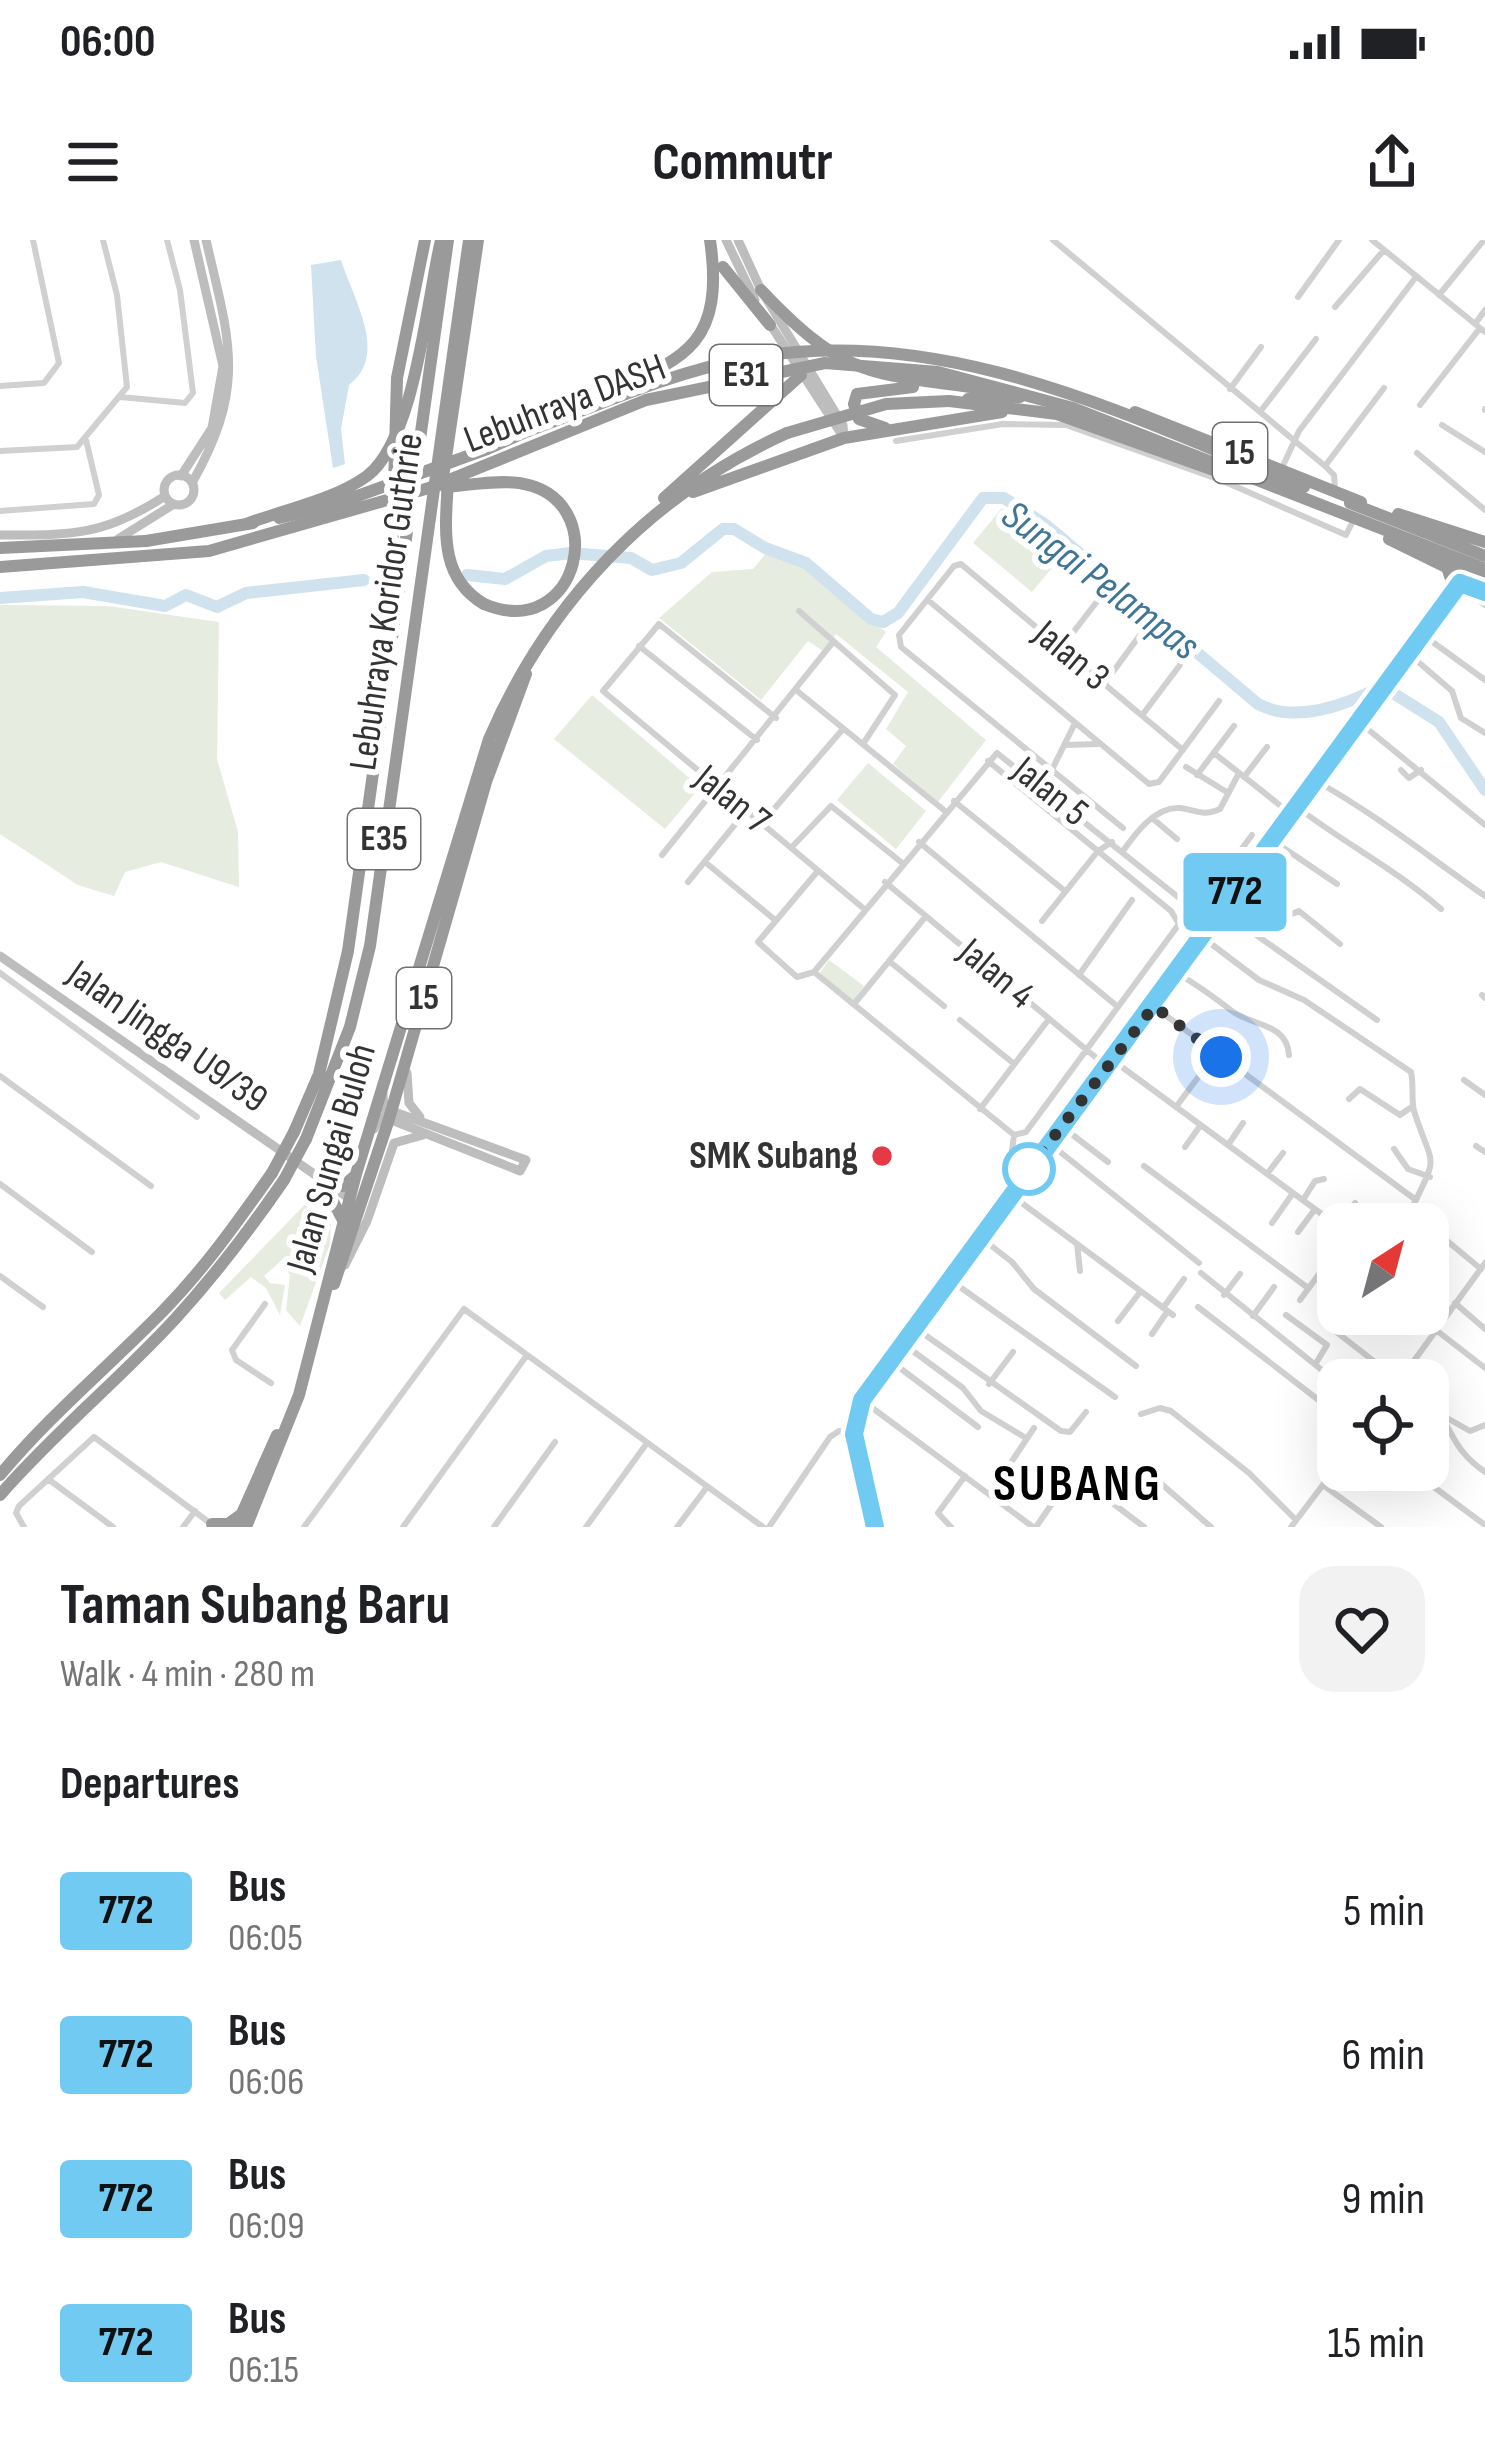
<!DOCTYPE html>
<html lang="en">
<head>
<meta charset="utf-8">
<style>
	body { margin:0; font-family:"Sofia Sans Condensed",sans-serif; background:#f2f2f2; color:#202124; height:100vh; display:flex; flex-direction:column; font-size:45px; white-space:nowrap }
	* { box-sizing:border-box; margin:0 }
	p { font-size:39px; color:#757577 }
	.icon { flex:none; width:66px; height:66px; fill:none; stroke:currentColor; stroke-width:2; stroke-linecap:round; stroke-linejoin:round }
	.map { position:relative; height:1287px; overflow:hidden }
	.panel { display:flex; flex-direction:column; background:#fff; flex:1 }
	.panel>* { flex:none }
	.badge { padding:0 24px; border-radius:9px; font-size:42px; line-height:78px }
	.needle { width:78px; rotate:36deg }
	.buttons { position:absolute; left:1317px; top:963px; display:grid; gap:24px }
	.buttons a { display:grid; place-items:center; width:132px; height:132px; border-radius:24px; background:#fff; box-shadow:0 12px 48px #0002; font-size:60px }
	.you { position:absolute; width:60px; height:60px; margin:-30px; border:9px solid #fff; border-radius:50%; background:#1a73e8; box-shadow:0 0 0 18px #1a73e833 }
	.map>.badge { position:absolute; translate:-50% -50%; box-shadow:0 0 0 6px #fff }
	h2 { padding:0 60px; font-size:45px; line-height:108px }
	.round { display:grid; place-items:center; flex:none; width:126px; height:126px; border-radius:36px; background:#f2f2f2 }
	.headline { display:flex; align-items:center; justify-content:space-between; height:204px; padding:0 60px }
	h1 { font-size:57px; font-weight:700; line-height:90px }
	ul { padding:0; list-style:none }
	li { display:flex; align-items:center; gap:36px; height:144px; padding:0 60px }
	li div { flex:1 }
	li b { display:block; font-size:45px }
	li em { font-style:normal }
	li .badge { min-width:132px; font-weight:700; text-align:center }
	.status { display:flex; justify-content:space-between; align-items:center; height:84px; padding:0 60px; background:#fff; direction:ltr }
	.status svg { height:33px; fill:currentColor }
	header { display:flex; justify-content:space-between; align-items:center; height:156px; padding:0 60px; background:#fff; font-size:54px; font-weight:700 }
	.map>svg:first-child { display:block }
</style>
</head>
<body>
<div class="status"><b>06:00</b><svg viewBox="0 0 49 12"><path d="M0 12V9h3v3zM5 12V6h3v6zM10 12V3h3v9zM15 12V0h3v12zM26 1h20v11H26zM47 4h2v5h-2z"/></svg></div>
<header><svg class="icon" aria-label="menu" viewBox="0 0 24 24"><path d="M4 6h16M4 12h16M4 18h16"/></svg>Commutr<svg class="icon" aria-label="share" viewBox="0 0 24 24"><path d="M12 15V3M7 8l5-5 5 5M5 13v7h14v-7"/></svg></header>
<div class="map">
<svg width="1485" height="1287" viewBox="0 0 1485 1287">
	<rect width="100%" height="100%" fill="#fff"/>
	<path fill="#e6ecdf" d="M1002,268l59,49 -29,35 -59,-49z
		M767,312l39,16 80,64 -10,15 110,93 -48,62 -45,-38 13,-18 -20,-17 22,-37 -72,-58 -13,17 -15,-10 -47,59 -102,-82 53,-46 41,-3z
		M0,365l108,1 111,16 -2,137 21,73 1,55 -78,-25 -36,10 -11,24 -36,-11 -78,-51z
		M592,455l108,92 -35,42 -111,-90z
		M868,523l58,48 -30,38 -59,-49z
		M829,720l35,26 -11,15 -34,-27z
		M319,950l13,11 -2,43 -30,82 -14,-16 4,-35 -8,-15 -18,16 6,7 15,2 -5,30 -14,-27 -15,-11 -26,23 -6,-7z"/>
	<path fill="#cfe2ee" d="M341,20c13,41 48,95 8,125l-8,44 4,35 -12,4 -17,-112 -5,-91z"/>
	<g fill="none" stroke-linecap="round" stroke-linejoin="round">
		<path stroke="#cfe2ee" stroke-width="12" d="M467,335l38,4 41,-23 25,-3 60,5 21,12 29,-7 42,-34h11l31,19 41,15 65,56 12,3 15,-9 85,-115h21l42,27 212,179c38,20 89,1 124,-18l57,36 46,68
			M0,358l83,-6 82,14 21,-11 31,12 29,-14 118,-13"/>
		<path stroke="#d0d0d0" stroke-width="6" d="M1053,0l272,226 9,9 1,13
			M1372,0l113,92
			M1439,55l45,-55
			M1298,57l41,-57
			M1335,67l49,-57
			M1475,84l10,-14
			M0,146l44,-3 15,-20 -26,-123
			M1230,149l31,-42
			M120,157l65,6 8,-10 -13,-103 -13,-50
			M1420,165l60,-77
			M1485,169v1
			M1260,172l56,-73
			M1442,185l43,27
			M896,201l107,-17 63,1 157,56 123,54 6,-12
			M0,211l77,-4 50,-60 -10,-92 -14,-55
			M1417,213l68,57
			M1325,226l59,-78
			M1281,230l18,-39 117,-154
			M0,271l94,-7 5,-9 -13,-55
			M1460,343l25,9
			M1458,346l27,19
			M929,361l220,183 10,-2 60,-81
			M799,371l96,84 -32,49
			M1423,395l62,45
			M639,406l118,94
			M1061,408l38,-49
			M1409,414l43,37 9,27 24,15
			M1104,444l36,-49
			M796,450l149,121
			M1143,474l37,-49
			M776,478l-117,-94 -56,67 260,217
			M1359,482l126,103
			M1065,505l33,-1
			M1214,513l77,61
			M988,521l183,150 8,13 -153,208 -12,3
			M1186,527l39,24
			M1401,530l8,8 12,-8
			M1197,535l37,-49
			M1244,537l23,-30
			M1316,541c61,34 113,76 169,115
			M1045,544l30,-61
			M954,561l111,90
			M1297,567c44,34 101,64 144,102
			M774,569l69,-80
			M1152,578l25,21
			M1123,588l-222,-181 -2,-12 55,-69 7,-2 222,186
			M1272,600l65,44
			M919,602l199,165
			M791,608l40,-42 70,56
			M1123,611c12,-17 32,-45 57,-43 17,2 22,9 40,1l19,-36
			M662,615l171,-213
			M705,622l70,58
			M1245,639l37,39 17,-7 41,33
			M688,642l58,-71
			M885,642l221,184
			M1224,666l-14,-15 42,-56
			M1222,671l155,109
			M1042,681l56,-70 14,-9
			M1202,697l57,43 45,20 107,72c3,13 0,27 3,39 19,59 26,40 -3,99l16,14
			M889,721l55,45
			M814,732l183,-219 215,171
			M814,732l200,163
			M814,732l-17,5 -39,-35 59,-70
			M0,733l197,144
			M1177,733c20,12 37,24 55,38 20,15 55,12 57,44
			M1079,735l53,-75
			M1482,755l3,3
			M854,764l72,-88
			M1153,766l263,194
			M960,780l53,43
			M1111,819l227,167
			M0,836l151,110
			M1464,840l21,15
			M1349,859l11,-10 40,26 13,-9
			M1176,867l23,-31
			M980,869l69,-90
			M1061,886l47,36
			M1014,895l-4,32 7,19
			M1049,903l150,120
			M1228,905l15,-22
			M1476,906l9,6
			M1185,907l15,-21
			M1394,909l14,20 22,8
			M1144,926l164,122
			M1267,934l16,-21
			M0,944l92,68
			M1011,955l162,120
			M1303,960l12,-19 9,-2
			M1272,983l21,-30
			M1339,984l16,-21
			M1382,984l10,-13
			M1428,985l53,44
			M1298,992l17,-23
			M980,997l32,25 22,27 102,77
			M1077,1004l3,27
			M1428,1007l11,-13
			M1201,1033l137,110
			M0,1036l43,31
			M950,1040l165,117
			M1428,1054l22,17
			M1224,1055l16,-21
			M1300,1060l38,-52
			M1455,1063l30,26
			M265,1064l-33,46 4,10 35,23
			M1198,1067l140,108
			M1163,1068l21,-29
			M1286,1075l41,30 -11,18
			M1253,1076l21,-29
			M1118,1081l22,-29
			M914,1087l147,104 9,1 16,-20
			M1330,1087l68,53
			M1436,1090l49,38
			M1152,1094l15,-22
			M902,1103l61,45 18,23 45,27
			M892,1122l86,65
			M1400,1140l85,-117
			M989,1144l24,-32
			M863,1161l170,126
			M1428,1164c27,21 20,43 57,68
			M1141,1174l19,-6 11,3 78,62 47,47
			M1447,1178l23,13 15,-6
			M1411,1230l74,55
			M1150,1234l61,53
			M48,1239l65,48
			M1323,1245l58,42
			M1090,1246l54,41
			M990,1254l44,-66
			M24,1287l-8,-14 3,-7 75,-69 116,86
			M183,1287l12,-16
			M304,1287l160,-218 299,218
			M403,1287l124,-172
			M494,1287l61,-85
			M586,1287l61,-84
			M677,1287l30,-40
			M769,1287l61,-90 9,-6 15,3
			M951,1287l-13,-14 27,-37
			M1036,1287l26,-38 6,-21
			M1291,1287l47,-62"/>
		<path stroke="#bdbdbd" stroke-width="9" d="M726,0l29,60
			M738,0l23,50 82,135 1,13
			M770,84l74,114
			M164 250a15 15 0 1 1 30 0a15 15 0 1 1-30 0Z
			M181,236l31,-48 11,-62 -29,-126
			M192,243c55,-97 38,-140 14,-243
			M0,295c72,0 104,1 165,-39
			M118,299l56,-35
			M0,716l350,243
			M407,833l2,30 11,14
			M374,889c3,-9 10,-14 18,-18l134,49 -6,11 -131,-52c-4,-8 -6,-16 -6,-26
			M345,1025l22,-44 27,-78 29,-8
			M875,1287l-21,-93 8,-34 593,-810"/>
		<path stroke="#9a9a9a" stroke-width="12" d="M723,27l47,58
			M761,50c88,93 112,82 230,100
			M968,159l52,-2
			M949,161l108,13 168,60
			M1135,172l226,90
			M885,188l-26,-9 -5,-15 3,-10 56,-7
			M487,209l41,-18
			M444,231l34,-231
			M448,239c-2,47 -11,97 36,125
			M693,252l151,-54 158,-26
			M664,258l137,-123
			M279,278l51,-12
			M146,301l107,-18
			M1434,316l51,19
			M1446,324l9,27
			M390,391l7,-253 28,-138
			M294,892l25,-58 29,-123 100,-711
			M306,899l44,-112 20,-81 99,-706
			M329,942l14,4 13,-11
			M327,950l18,34
			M334,1044l55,-165 97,-337 40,-108
			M0,1235c50,-60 109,-109 163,-164 42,-43 75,-90 109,-138
			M0,1255c55,-63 120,-116 176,-177 40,-44 75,-90 108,-138
			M212,1284h16l11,-8
			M236,1287l41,-92
			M246,1287l53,-132 57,-221 133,-435c59,-137 162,-245 298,-306"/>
		<path stroke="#9a9a9a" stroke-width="12" d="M566,170c93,-48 163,-41 144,-170
			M528,191c71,-26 142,-58 216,-72 198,-38 382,56 560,128
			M787,193l99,-29 63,-3
			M445,247c24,-2 51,-7 74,-4 95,14 60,161 -35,121
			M1350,263l135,53
			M330,266l157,-57
			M1398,274l87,28
			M246,284c37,-14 88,-24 121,-48 48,-36 60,-177 74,-236
			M1389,299l96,47
			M0,308l146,-7
			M0,327l209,-16 220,-63 217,-88 179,-37 113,9 135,36 412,161
			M272,933l22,-41
			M284,940l22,-41"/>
	</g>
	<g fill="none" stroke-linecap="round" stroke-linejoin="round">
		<defs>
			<path id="line" d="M875,1287l-21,-93 8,-34 598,-817 25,9"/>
		</defs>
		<use href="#line" stroke="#fff" stroke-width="27"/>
		<use href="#line" stroke="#71caf2" stroke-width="18"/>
		<path stroke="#333" stroke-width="12" stroke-dasharray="0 21.6" d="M1029,929l125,-163 67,51"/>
	</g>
	<circle fill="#e63946" stroke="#fff" stroke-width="4.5" cx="882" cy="916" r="12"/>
	<circle fill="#fff" stroke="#71caf2" stroke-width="6" cx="1029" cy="929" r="24"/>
	<g text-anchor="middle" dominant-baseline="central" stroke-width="12" stroke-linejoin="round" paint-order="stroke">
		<g fill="#fff" stroke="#707070" stroke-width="3">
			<rect x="710" y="105" width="72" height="60" rx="9"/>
			<rect x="1213" y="183" width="54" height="60" rx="9"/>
			<rect x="348" y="569" width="72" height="60" rx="9"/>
			<rect x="397" y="728" width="54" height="60" rx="9"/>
		</g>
		<g font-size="36" font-weight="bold" fill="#333">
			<text x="746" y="135">E31</text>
			<text x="1240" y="213">15</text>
			<text x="384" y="599">E35</text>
			<text x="424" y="758">15</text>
		</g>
		<g font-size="39" fill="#333" stroke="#fff">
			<text transform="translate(565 164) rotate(-21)">Lebuhraya DASH</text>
			<text transform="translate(387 362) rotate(-82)">Lebuhraya Koridor Guthrie</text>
			<text transform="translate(1071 416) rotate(40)">Jalan 3</text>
			<text transform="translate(1050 552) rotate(39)">Jalan 5</text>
			<text transform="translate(732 560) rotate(39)">Jalan 7</text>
			<text transform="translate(996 734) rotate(40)">Jalan 4</text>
			<text transform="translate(167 797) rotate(35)">Jalan Jingga U9/39</text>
			<text transform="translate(332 918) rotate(-74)">Jalan Sungai Buloh</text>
		</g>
		<g font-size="39" font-weight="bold" fill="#333" stroke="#fff" text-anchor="end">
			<text x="858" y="916">SMK Subang</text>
		</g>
		<g font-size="42" font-style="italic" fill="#3f7597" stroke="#fff">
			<text transform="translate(1100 341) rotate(37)">Sungai Pelampas</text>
		</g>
		<g font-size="51" font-weight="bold" letter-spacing="3" fill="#000" stroke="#fff">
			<text x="1078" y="1244">SUBANG</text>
		</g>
	</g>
</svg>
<div class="buttons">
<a><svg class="needle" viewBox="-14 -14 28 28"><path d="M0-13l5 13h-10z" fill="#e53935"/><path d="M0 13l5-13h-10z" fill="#757577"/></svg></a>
<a><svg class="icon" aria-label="locate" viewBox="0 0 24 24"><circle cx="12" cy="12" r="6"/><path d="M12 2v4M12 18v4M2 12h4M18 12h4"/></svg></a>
</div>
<div class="you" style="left:1221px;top:817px"></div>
<b class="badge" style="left:1235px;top:652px;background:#71caf2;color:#111">772</b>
</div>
<section class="panel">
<div class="headline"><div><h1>Taman Subang Baru</h1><p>Walk · 4 min · 280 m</p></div><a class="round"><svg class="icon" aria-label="heart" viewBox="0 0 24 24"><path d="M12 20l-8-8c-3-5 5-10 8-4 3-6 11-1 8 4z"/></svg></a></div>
<h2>Departures</h2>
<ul>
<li><span class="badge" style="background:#71caf2;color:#111">772</span><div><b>Bus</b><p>06:05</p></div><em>5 min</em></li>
<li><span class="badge" style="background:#71caf2;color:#111">772</span><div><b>Bus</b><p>06:06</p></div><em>6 min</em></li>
<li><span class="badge" style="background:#71caf2;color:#111">772</span><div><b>Bus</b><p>06:09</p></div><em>9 min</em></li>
<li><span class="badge" style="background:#71caf2;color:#111">772</span><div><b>Bus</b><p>06:15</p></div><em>15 min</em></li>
</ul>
</section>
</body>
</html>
